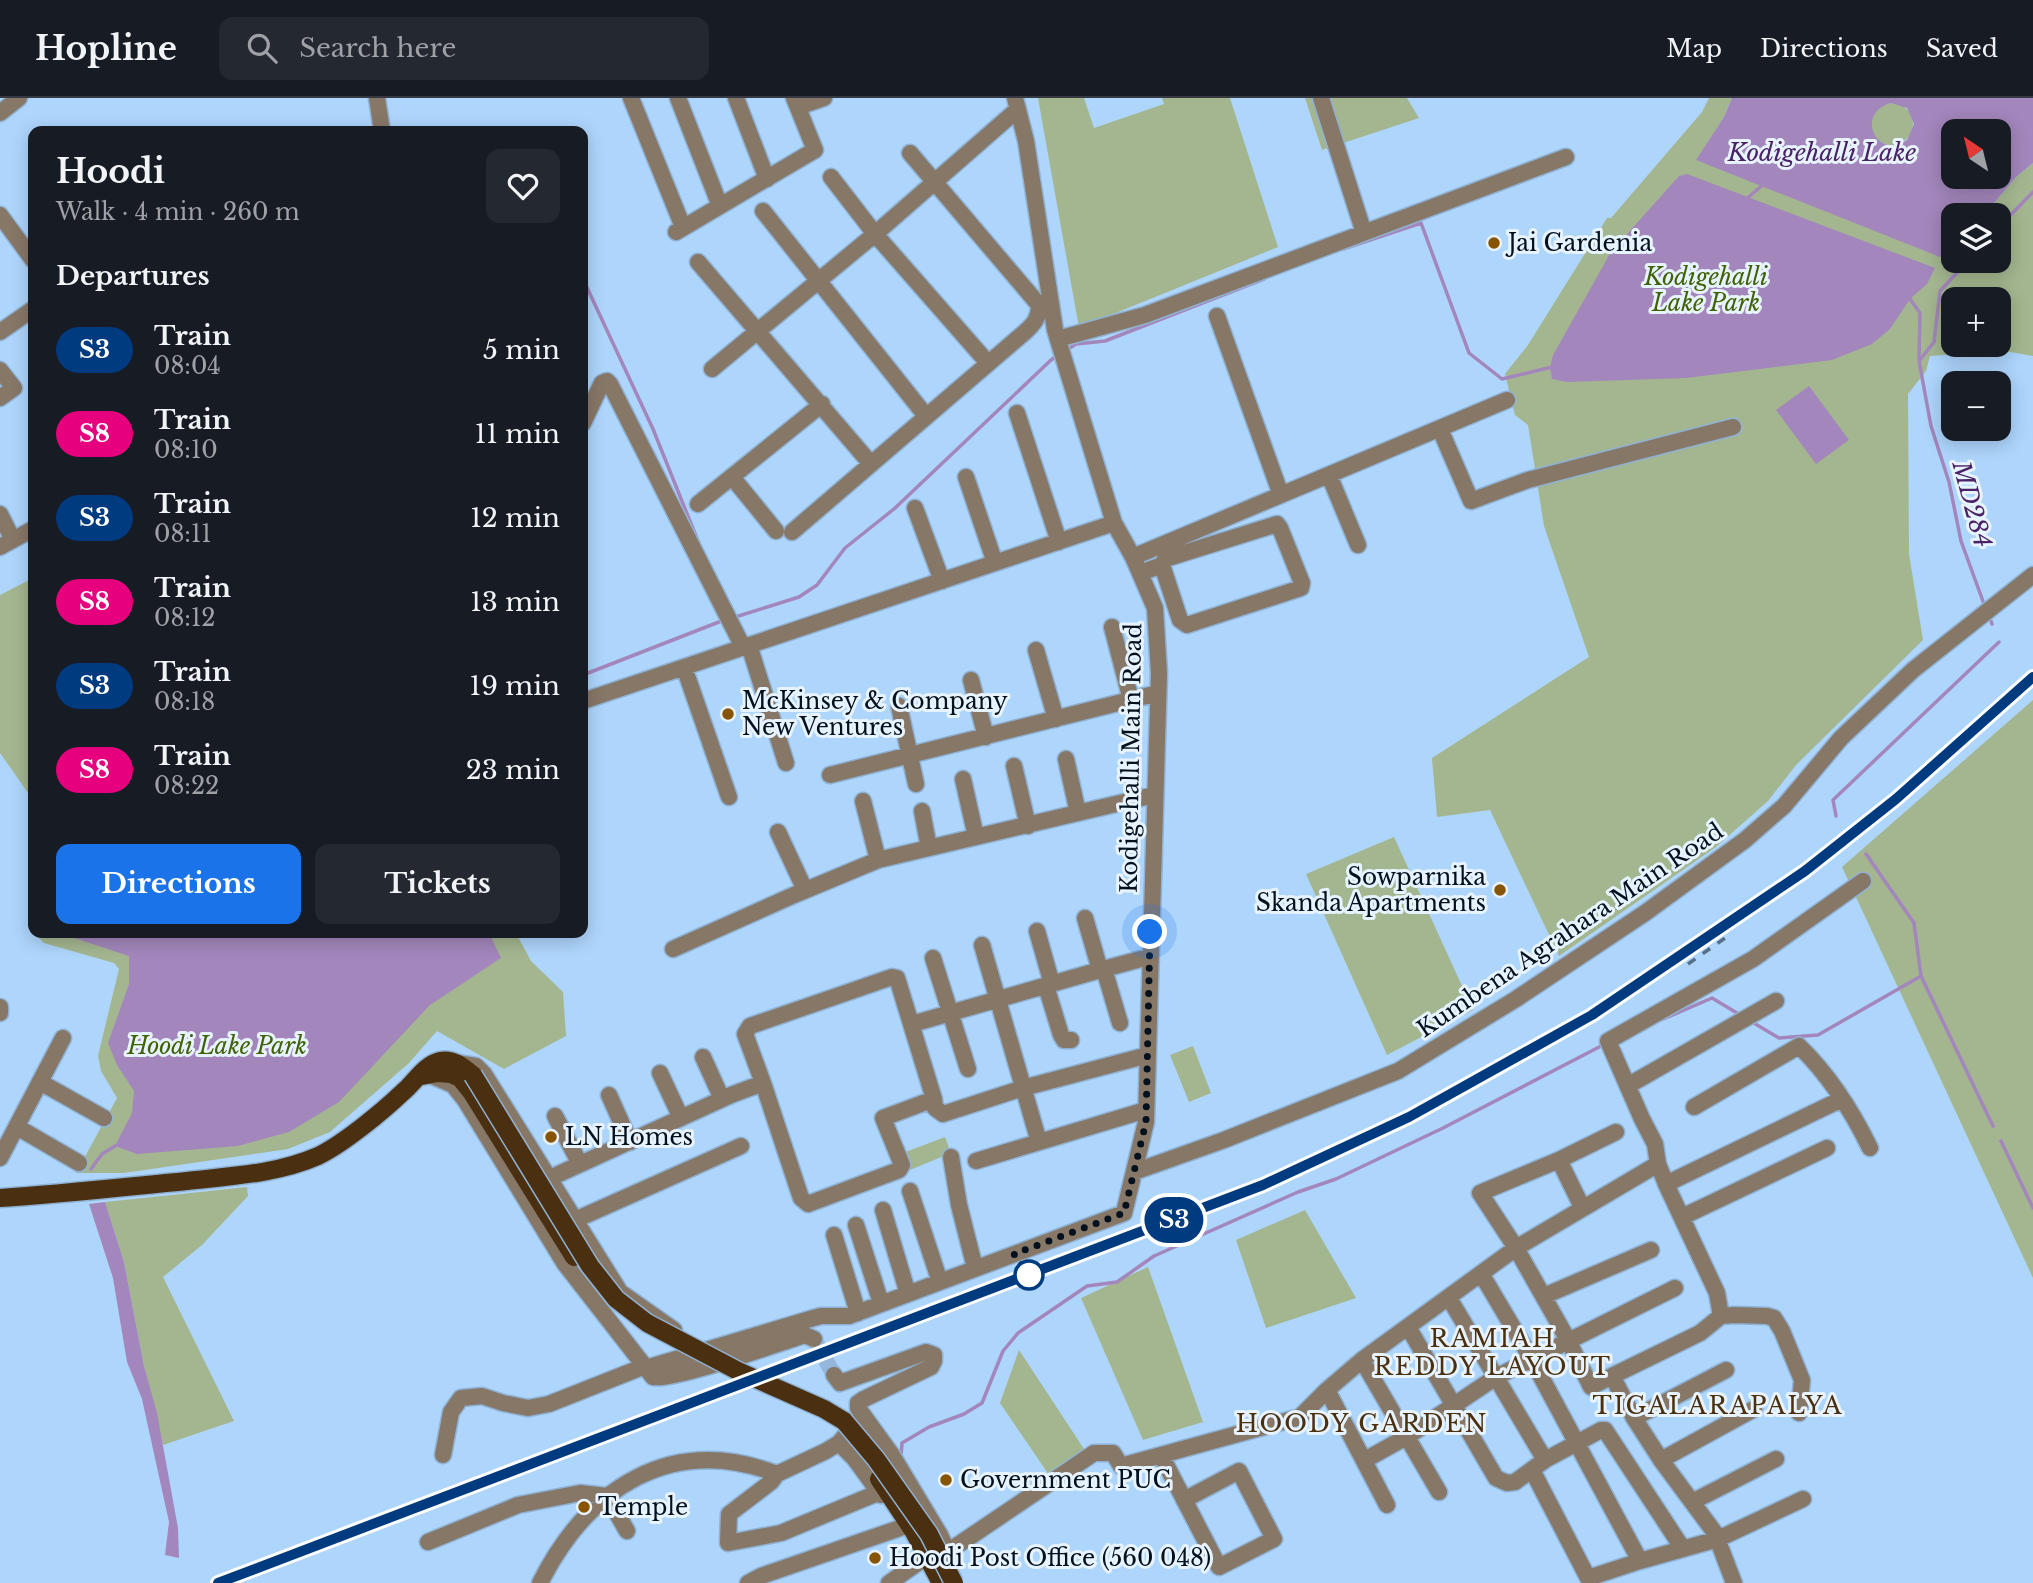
<!DOCTYPE html>
<html lang="en">
<head>
<meta charset="utf-8">
<style>
	body { margin:0; font-family:"Libre Baskerville",serif; background:#242831; color:#f1f3f6; height:100vh; display:flex; flex-direction:column; font-size:26px; white-space:nowrap }
	* { box-sizing:border-box; margin:0 }
	p { font-size:23px; color:#9ea1a6 }
	.icon { flex:none; width:38px; height:38px; fill:none; stroke:currentColor; stroke-width:2; stroke-linecap:round; stroke-linejoin:round }
	.map { position:relative; flex:1; overflow:hidden }
	.details { position:absolute; left:28px; top:28px; width:560px; height:812px; display:flex; flex-direction:column; background:#171b24; border-radius:14px; box-shadow:0 4px 18px #0003 }
	.details>* { flex:none }
	.badge { padding:0 14px; border-radius:23px; font-size:24px; line-height:46px }
	.needle { width:46px; rotate:325deg }
	.controls { position:absolute; left:1941px; top:21px; display:grid; gap:14px }
	.controls a { display:grid; place-items:center; width:70px; height:70px; border-radius:14px; background:#171b24; box-shadow:0 4px 18px #0003; font-size:35px }
	.you { position:absolute; width:35px; height:35px; margin:-18px; border:5px solid #fff; border-radius:50%; background:#1a73e8; box-shadow:0 0 0 10px #1a73e833 }
	.map>.badge { position:absolute; translate:-50% -50%; box-shadow:0 0 0 4px #fff }
	h2 { padding:0 28px; font-size:26px; line-height:63px }
	.round { display:grid; place-items:center; flex:none; width:74px; height:74px; border-radius:14px; background:#242831 }
	.overview { display:flex; align-items:center; justify-content:space-between; height:119px; padding:0 28px }
	h1 { font-size:33px; font-weight:700; line-height:52px }
	.primary-button { display:flex; gap:14px; margin-top:auto; padding:14px 28px }
	.primary-button a { flex:1; height:80px; border-radius:14px; background:#1a73e8; color:#fff; font-size:28px; font-weight:700; line-height:80px; text-align:center }
	.primary-button a+a { background:#242831; color:#f1f3f6 }
	ul { padding:0; list-style:none }
	li { display:flex; align-items:center; gap:21px; height:84px; padding:0 28px }
	li div { flex:1 }
	li b { display:block; font-size:26px }
	li em { font-style:normal }
	li .badge { min-width:77px; font-weight:700; text-align:center }
	header { display:flex; align-items:center; gap:42px; box-sizing:border-box; height:98px; padding:0 35px; background:#171b24; border-bottom:2px solid #363941 }
	header strong { font-size:33px }
	nav { display:flex; gap:38px; margin-inline-start:auto; font-size:24px }
	.search { width:490px; height:63px; background:#242831; display:flex; align-items:center; gap:18px; box-sizing:border-box; padding:0 24px; border-radius:14px; color:#9ea1a6; font-size:26px }
	.map>svg:first-child { display:block }
</style>
</head>
<body>
<header>
<strong>Hopline</strong>
<div class="search"><svg class="icon" aria-label="search" viewBox="0 0 24 24"><circle cx="10" cy="10" r="6"/><path d="M15 15l6 6"/></svg>Search here</div>
<nav><a>Map</a><a>Directions</a><a>Saved</a></nav>
</header>
<div class="map">
<svg width="2033" height="1485" viewBox="0 0 2033 1485">
	<rect width="100%" height="100%" fill="#aed5fc"/>
	<path fill="#a4b690" fill-rule="evenodd" d="M1038,0h46l10,30 70,-24 -2,-6h68l48,149 -199,81z
		M1305,0h102l12,20 -97,32z
		M1709,0h23l-8,19 -27,43 252,92 4,-4v13h45v-46h-14l32,-38 17,-14v193l-29,-5 -74,5 -4,15 -18,23 1,160 14,86 -127,125 -28,36 -52,46 -157,109 -69,-146 -53,7 -5,-59 157,-101 -45,-131 -16,-101 -13,-10 -10,-41 23,-29 79,-127h4l91,-106zM1953,201h45v46h-45z
		M1871 26a21 21 0 1 1 42 0a21 21 0 1 1-42 0Z
		M33,480v222l-33,-47v-158z
		M2033,602v578l-191,-411z
		M1394,739l79,173 -86,45 -81,-181z
		M34,835h482l15,28 32,31 3,44 -62,33 -67,-38 -28,32 -79,69 -42,17 -164,24h-48l41,-75 -16,-27 -3,-15 21,-87 -5,-6 -70,-20z
		M1193,948l18,47 -22,9 -19,-47z
		M945,1039l6,16 -41,17 -7,-17z
		M247,1089l1,9 -46,49 -39,32 71,144 -71,24 -19,-79 -20,-104 -19,-60z
		M1305,1112l51,88 -90,30 -30,-88z
		M1148,1169l55,155 -60,18 -62,-142z
		M1019,1252l67,102 -37,23 -49,-72z"/>
	<path fill="#a386bc" fill-rule="evenodd" d="M1732,0h301v65l-17,14 -32,38h-31v33l-13,9 -244,-97 28,-43zM1891,5l16,5 7,16 -7,16c-30,21 -53,-27 -16,-37zM1998,33v46h-45v-46z
		M1687,76l248,94 -8,16 -17,15 -20,30 -18,15 -40,16 -146,18 -119,4 -15,-3 -2,-11 3,-13 58,-103 68,-76z
		M1809,288l40,54 -33,24 -40,-54z
		M59,835h430l12,25 -71,47 -91,97 -50,30 -51,14 -101,8 -22,-8 17,-33 2,-22 -17,-26 -9,-22 21,-59v-28z
		M105,1104l19,60 20,104 13,47 21,115 1,30 -14,-3 4,-33 -27,-123 -15,-37 -14,-84 -24,-74z"/>
	<g fill="none" stroke-linecap="round" stroke-linejoin="round">
		<path stroke="#a386bc" stroke-width="3.5" d="M1746,101l18,-15
			M1998,130l35,-36
			M1343,151l78,-26 48,130 33,26 50,-12
			M1968,163l-28,30 -6,51 -15,19 12,65 18,56 12,59 23,63
			M583,181l70,150 47,117
			M1910,201l10,14 -1,46
			M1065,253l11,-7 29,-3 159,-62
			M732,520l67,-21 18,-12 28,-37 49,-39 157,-149 7,-5
			M1991,523l1,3
			M583,577l141,-55
			M1836,718l-3,-16 166,-158
			M1866,756l48,69 7,53 72,150
			M1661,922l51,-22 30,18
			M1752,924l27,16 39,-3 103,-59
			M2001,1043l32,67
			M91,1071l11,-15 13,-8
			M901,1359l1,-14 27,-16 35,-13 18,-11 21,-52 15,-18 69,-47 30,-4 37,-26 144,-64 38,-13 107,-51 160,-83"/>
		<path stroke="#94b7db" stroke-width="16" stroke-dasharray="16 8" stroke-linecap="butt" d="M814,1241l20,36"/>
		<defs>
			<path id="minor" d="M377,0l5,33
				M631,0l52,129
				M678,0l42,108
				M736,0l31,81
				M1321,0l43,135
				M798,9l26,-9
				M0,15l19,-15
				M831,79l44,57 113,129
				M763,113l163,205
				M0,117l33,45
				M676,134l139,-82 -21,-52
				M698,164l173,202
				M1217,218l64,179
				M0,234l33,-23
				M1058,241l87,-24 421,-158
				M712,271l163,-135 143,-125
				M0,272l14,18 -14,10
				M1017,315l42,129
				M583,325l19,-40 5,-2 3,3 133,263
				M1440,331l31,72 57,-21 205,-53
				M1329,377l29,70
				M732,379l44,54
				M966,379l29,86
				M698,406l124,-100
				M915,410l27,73
				M0,416l13,26
				M792,434l233,-200c9,-8 14,-14 14,-27l-129,-152
				M0,449l33,-18
				M1133,459l374,-157
				M1140,475l22,-8 3,-6 112,-35 3,4 22,55 -1,5 -114,37 -7,-5 -18,-55
				M1112,529l19,73
				M749,547l37,118
				M1036,552l20,69
				M684,569l45,130
				M971,582l15,57
				M583,603l531,-178
				M899,608l17,78
				M1066,661l12,54
				M1014,668l14,60
				M830,677l328,-82
				M963,681l13,58
				M863,703l15,59
				M922,713l7,37
				M778,734l27,58
				M1085,820l15,52
				M1037,833l15,53
				M982,847l57,197
				M673,851l121,-54 84,-35 276,-65
				M933,860l35,111
				M1104,871l16,54
				M1046,888l15,49 3,5h7
				M0,909v6
				M912,926l188,-54 41,-11h9
				M703,959l19,42
				M457,965l19,3 8,8 136,218 54,38
				M660,975l21,45
				M432,978l21,9 12,15 100,164 88,113c15,6 129,-35 152,-42l9,4
				M40,984l64,36
				M1629,987l147,-84
				M609,997l21,47
				M934,1001l1,9 8,6 80,-26 125,-33
				M1694,1009l105,-61c30,29 53,65 71,102
				M555,1018l25,48
				M17,1029l62,36
				M1616,1034l-57,28 -79,33 36,55 142,-84
				M951,1059l8,48 16,63
				M0,1060l63,-120
				M1559,1062l23,47
				M976,1063l170,-51
				M1134,1074l90,-32 174,-69 118,-72 129,-86 100,-73 39,-34 57,-68 72,-68 120,-95
				M550,1080l181,-83 32,-12 -18,-49 5,-8 142,-49 5,1 37,121 -51,19 19,47 -3,5 -91,34 -7,-6 -38,-115
				M1666,1086l176,-85
				M910,1093l30,91
				M883,1112l25,84
				M1682,1119l145,-69
				M575,1122l166,-74
				M856,1127l25,78
				M834,1137l24,78
				M1482,1177l49,83 109,203
				M1544,1198l107,-46
				M1449,1200l96,162
				M1721,1218l-4,-23 -51,-109 -8,-20 -3,-20 -13,-25 -34,-78 145,-82 110,-78
				M1408,1229l88,151 11,5 8,-1 30,-22 56,-30h4l78,119
				M1362,1262l77,132
				M646,1270l164,-49 11,-3h28l275,-103 22,-91 13,-449 -4,-65 -22,-51 -19,-34 -59,-193 -29,-189 -11,-43
				M834,1277l6,8 86,-31 8,3v6l-3,6 -67,32 -6,4v5l34,47 48,80 12,26
				M1612,1278l88,-43 21,-17 13,-1 33,1 7,2 8,13 20,49 -3,33
				M1327,1292l60,115
				M1634,1320l92,-48
				M839,1345l15,15 27,37
				M443,1357l8,-43 10,-14 21,-2 21,7 25,5 21,-4 96,-38
				M1161,1357l58,112 55,-28 -35,-68 -55,29
				M1365,1362l43,-24 88,-59 179,-89
				M1661,1362l93,-51
				M1532,1372l56,108 52,-17 78,-22 85,-40
				M777,1376l-6,8 -42,32 -1,29 53,-10 99,-41
				M1692,1404l84,-43
				M428,1444l90,-37 62,-12 27,3 20,35
				M949,1453l145,-98h19l8,13 179,-49 27,-27 35,-30 154,-112 52,92 23,47 21,-11 22,42 27,42 54,73 19,50
				M540,1485c48,-95 131,-150 237,-109l49,-23 13,-8 19,-23
				M748,1485l13,-7 142,-49
				M889,1485l33,-23"/>
			<path id="major" d="M422,978l16,-3 13,1 9,4 12,15 102,164
				M0,1100c63,-4 124,-11 187,-17 44,-5 90,-7 131,-25 25,-12 64,-44 85,-64 12,-10 21,-27 37,-31 13,-3 23,6 33,14
				M879,1381l35,53 27,51"/>
		</defs>
		<use href="#minor" stroke="#8fb2d4" stroke-width="19"/>
		<use href="#major" stroke="#8fb2d4" stroke-width="21"/>
		<use href="#minor" stroke="#877767" stroke-width="16"/>
		<use href="#major" stroke="#4a3011" stroke-width="18"/>
		<path stroke="#556f88" stroke-width="3.5" stroke-dasharray="9 9" stroke-linecap="butt" d="M1688,866l40,-28
			M218,1485l1045,-398 146,-68 183,-102 213,-144 91,-72 137,-122"/>
		<defs>
			<path id="major-bridge" d="M473,977l117,191 26,33 31,24 91,48 86,38 20,12 32,38 53,75 25,49"/>
		</defs>
		<use href="#major-bridge" stroke="#8fb2d4" stroke-width="21" stroke-linecap="butt"/>
		<use href="#major-bridge" stroke="#4a3011" stroke-width="18"/>
	</g>
	<g fill="none" stroke-linecap="round" stroke-linejoin="round">
		<defs>
			<path id="line" d="M218,1485l1045,-398 146,-68 183,-102 213,-144 91,-72 137,-122"/>
		</defs>
		<use href="#line" stroke="#fff" stroke-width="16"/>
		<use href="#line" stroke="#003b80" stroke-width="10"/>
		<path stroke="#03101d" stroke-width="7" stroke-dasharray="0 12.6" d="M1029,1177l-15,-21 110,-41 22,-91 4,-190"/>
	</g>
	<g fill="#895401" stroke="#e7f3ff" stroke-width="2.5">
		<circle cx="1494" cy="145" r="7"/>
		<circle cx="728" cy="616" r="7"/>
		<circle cx="1500" cy="792" r="7"/>
		<circle cx="551" cy="1039" r="7"/>
		<circle cx="946" cy="1382" r="7"/>
		<circle cx="584" cy="1409" r="7"/>
		<circle cx="875" cy="1460" r="7"/>
	</g>
	<circle fill="#fff" stroke="#003b80" stroke-width="3.5" cx="1029" cy="1177" r="14"/>
	<g text-anchor="middle" dominant-baseline="central" stroke-width="6" stroke-linejoin="round" paint-order="stroke">
		<g font-size="23" fill="#03101d" stroke="#e7f3ff" text-anchor="start">
			<text x="1508" y="145">Jai Gardenia</text>
			<text x="742" y="603">McKinsey &amp; Company<tspan x="742" dy="26">New Ventures</tspan></text>
			<text x="1486" y="779" text-anchor="end">Sowparnika<tspan x="1486" dy="26">Skanda Apartments</tspan></text>
			<text x="565" y="1039">LN Homes</text>
			<text x="960" y="1382">Government PUC</text>
			<text x="598" y="1409">Temple</text>
			<text x="889" y="1460">Hoodi Post Office (560 048)</text>
		</g>
		<g font-size="23" font-style="italic" fill="#426106" stroke="#e7f3ff">
			<text x="1706" y="179">Kodigehalli<tspan x="1706" dy="26">Lake Park</tspan></text>
			<text x="217" y="948">Hoodi Lake Park</text>
		</g>
		<g font-size="23" fill="#03101d" stroke="#e7f3ff">
			<text transform="translate(1131 660) rotate(-89)">Kodigehalli Main Road</text>
			<text transform="translate(1570 832) rotate(-34)">Kumbena Agrahara Main Road</text>
		</g>
		<g font-size="24" font-style="italic" fill="#4a2366" stroke="#e7f3ff">
			<text x="1822" y="54">Kodigehalli Lake</text>
			<text transform="translate(1972 406) rotate(75)">MD284</text>
		</g>
		<g font-size="24" letter-spacing="2" fill="#4b3010" stroke="#e7f3ff">
			<text x="1493" y="1240">RAMIAH<tspan x="1493" dy="28">REDDY LAYOUT</tspan></text>
			<text x="1718" y="1307">TIGALARAPALYA</text>
			<text x="1362" y="1325">HOODY GARDEN</text>
		</g>
	</g>
</svg>
<div class="controls">
<a><svg class="needle" viewBox="-14 -14 28 28"><path d="M0-13l5 13h-10z" fill="#e53935"/><path d="M0 13l5-13h-10z" fill="#9ea1a6"/></svg></a>
<a><svg class="icon" aria-label="layers" viewBox="0 0 24 24"><path d="M12 4l9 5-9 5-9-5zM3 14l9 5 9-5"/></svg></a>
<a>+</a>
<a>−</a>
</div>
<div class="you" style="left:1150px;top:834px"></div>
<b class="badge" style="left:1174px;top:1122px;background:#003b80;color:#fff">S3</b>
<section class="details">
<div class="overview"><div><h1>Hoodi</h1><p>Walk · 4 min · 260 m</p></div><a class="round"><svg class="icon" aria-label="heart" viewBox="0 0 24 24"><path d="M12 20l-8-8c-3-5 5-10 8-4 3-6 11-1 8 4z"/></svg></a></div>
<h2>Departures</h2>
<ul>
<li><span class="badge" style="background:#003b80;color:#fff">S3</span><div><b>Train</b><p>08:04</p></div><em>5 min</em></li>
<li><span class="badge" style="background:#e6007e;color:#fff">S8</span><div><b>Train</b><p>08:10</p></div><em>11 min</em></li>
<li><span class="badge" style="background:#003b80;color:#fff">S3</span><div><b>Train</b><p>08:11</p></div><em>12 min</em></li>
<li><span class="badge" style="background:#e6007e;color:#fff">S8</span><div><b>Train</b><p>08:12</p></div><em>13 min</em></li>
<li><span class="badge" style="background:#003b80;color:#fff">S3</span><div><b>Train</b><p>08:18</p></div><em>19 min</em></li>
<li><span class="badge" style="background:#e6007e;color:#fff">S8</span><div><b>Train</b><p>08:22</p></div><em>23 min</em></li>
</ul>
<div class="primary-button"><a>Directions</a><a>Tickets</a></div>
</section>
</div>
</body>
</html>
